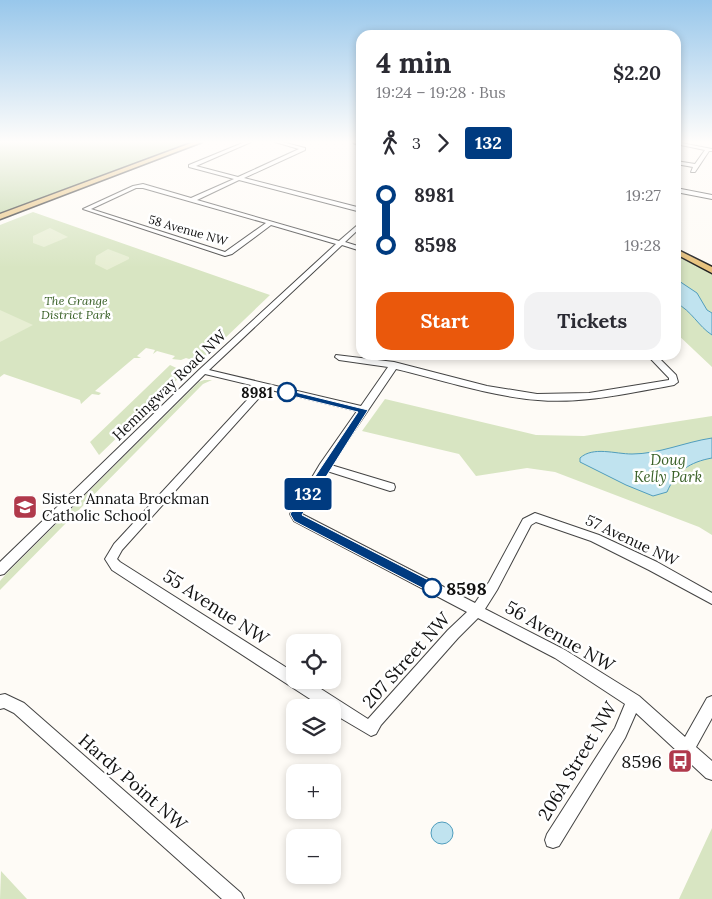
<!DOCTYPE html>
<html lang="en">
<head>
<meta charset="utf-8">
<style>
	body { margin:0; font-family:Lora,serif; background:#f2f2f3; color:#2b2b33; height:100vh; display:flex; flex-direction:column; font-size:19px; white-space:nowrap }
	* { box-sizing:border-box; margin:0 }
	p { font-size:16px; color:#7c7c81 }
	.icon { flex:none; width:28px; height:28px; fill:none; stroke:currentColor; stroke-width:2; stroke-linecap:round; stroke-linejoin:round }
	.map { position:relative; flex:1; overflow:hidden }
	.side { position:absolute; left:356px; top:30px; width:325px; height:330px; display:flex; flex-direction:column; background:#fff; border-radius:15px; box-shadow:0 2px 8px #0003 }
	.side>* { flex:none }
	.badge { padding:0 10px; border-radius:4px; font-size:18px; line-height:32px }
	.tools { position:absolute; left:286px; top:634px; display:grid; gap:10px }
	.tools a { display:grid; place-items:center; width:55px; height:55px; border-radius:10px; background:#fff; box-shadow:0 2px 8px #0003; font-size:25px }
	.map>.badge { position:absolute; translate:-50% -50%; box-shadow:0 0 0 2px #fff }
	.legs { display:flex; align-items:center; gap:8px; height:55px; padding:0 20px; font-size:16px }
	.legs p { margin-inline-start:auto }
	.summary { display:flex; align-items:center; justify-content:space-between; height:85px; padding:0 20px }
	h1 { font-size:28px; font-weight:800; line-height:38px }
	.action { display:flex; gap:10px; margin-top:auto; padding:10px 20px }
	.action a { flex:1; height:58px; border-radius:15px; background:#ea580c; color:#fff; font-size:20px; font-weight:800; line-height:58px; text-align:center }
	.action a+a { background:#f2f2f3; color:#2b2b33 }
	ul { padding:0 20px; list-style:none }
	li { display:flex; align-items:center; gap:18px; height:50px; font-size:19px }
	li i { display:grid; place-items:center; width:8px; height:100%; margin:0 6px; background:currentColor }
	li i::after { content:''; width:12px; height:12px; margin:-6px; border:4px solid; border-radius:50%; background:#fff }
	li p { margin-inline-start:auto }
	li:first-child i { background:linear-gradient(#0000 50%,currentColor 0) }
	li:last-child i { background:linear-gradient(currentColor 50%,#0000 0) }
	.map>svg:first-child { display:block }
</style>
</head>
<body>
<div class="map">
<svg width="712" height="899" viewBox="0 0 712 899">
	<rect width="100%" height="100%" fill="#fefbf6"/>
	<path fill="#d8e5c2" d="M33,212l237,83 -70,67h-8v-2l-6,-2 -5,2 -9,-1 3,-3 -18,-5 -4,3 2,-4 -9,-2 -9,8 4,2h-7l-39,33 6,2 -2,2 -7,-1 -11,10 -1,-4 -76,-26 -4,3v-152z
		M676,255l36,19v93l-36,-34z
		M170,365l15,7 -86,83 -9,-13z
		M204,380h8l-9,4 -203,206v-9l6,-7 193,-192z
		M385,399l151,36 48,1 128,-20v119l-13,-8 -144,-55 -28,-4 -51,8 -17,-22 -97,-23z
		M712,828v71h-33z
		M1,871l26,28h-27z"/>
	<path fill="#bed4a3" d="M0,142h197l-197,73z"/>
	<path fill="#e7eed3" d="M50,228l18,9 -24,10 -11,-4v-7z
		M108,249l21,8v2l-22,11 -12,-6 1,-8z
		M0,310l33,15 -33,17z"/>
	<path fill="#c0e3ef" stroke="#509dbd" d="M676,279l21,14 10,17 5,3v22c-14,-9 -20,-24 -36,-32z
		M712,438v20c-22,4 -36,13 -45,34l-14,4 -27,-11 -46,-23v-4c13,-12 35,-4 52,-4 27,0 53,-12 80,-16z
		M431 833a11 11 0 1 1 22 0a11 11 0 1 1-22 0Z"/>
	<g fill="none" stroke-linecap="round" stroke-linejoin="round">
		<defs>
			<path id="minor" d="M245,142h6l-55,24 42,11 61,-28 -24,-7h7l23,6v2l-61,28 117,30v4l-122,-32 -42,20 142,41 22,-19v5l-16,15 16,5v4l-19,-6 -133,125 152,36 27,-39 -49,-7 -4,-3 1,-2 58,7 93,24 50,8 52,-1 80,-13v-2l-22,-23h9l20,20 2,7 -4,3c-45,8 -91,19 -136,15 -49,-4 -95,-20 -142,-31l-65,96 63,19 1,3 -1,3 -4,1 -63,-20 -25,43 173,89 14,-21 34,-63 12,-6 64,22 58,27 55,31v11l-63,-34 -58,-29 -55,-19 -5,3 -34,65 -12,19 80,41 74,46 46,41 22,-39 5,-2v22l-16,29 16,14v19l-6,-2 -70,-65 -11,25 -66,108 -6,2 -6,-2 -2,-6 2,-6 68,-106 10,-24 -70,-46 -77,-40 -20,20 -77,87 -5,9 -5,2 -39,-23v-5h-8l-212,-138 -7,-11 9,-15 145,-157 -54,-13 -201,200 -4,1v-13l200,-193 136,-125 -65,-19 -39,29 -7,2 -142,-47 50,-23 10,-2 48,14 43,-19 -45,-12v-2zM136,188h7l123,35 -41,29 -134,-43zM267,389l90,22 -37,53 -28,47 -2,3 4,7 173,91 -19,18 -80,89 -61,-39h-12v-7l-175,-111 -3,-3 5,-9z
				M676,142l36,7v2h-3l-14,21h-4l2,-5 -17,-3v-3l19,3 10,-14 -29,-6z
				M676,188l36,7v4l-36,-7z
				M5,694l19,9 217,190 3,6h-22l-208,-186 -10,-5 -4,1v-14z"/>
			<path id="major" d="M194,142h8l-202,77v-5z
				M353,142h8v3l-7,-2z
				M676,249l36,18v6l-36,-19z"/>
		</defs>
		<use href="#minor" stroke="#444" stroke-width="2"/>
		<use href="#major" stroke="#222" stroke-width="3"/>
		<use href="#minor" fill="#fff" fill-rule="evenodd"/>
		<use href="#major" fill="#e8c27c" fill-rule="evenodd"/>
	</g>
	<linearGradient id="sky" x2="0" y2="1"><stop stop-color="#98c7eb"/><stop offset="0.53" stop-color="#fffdfb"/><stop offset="1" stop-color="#fffdfb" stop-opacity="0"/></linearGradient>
	<rect width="712" height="268" fill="url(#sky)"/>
	<path fill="#003b80" stroke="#fff" d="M287,390l81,20 -66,105 134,69 2,4 -2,3h-8l-134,-70 -4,-7 68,-102 -74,-18 -2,-2z"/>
	<defs>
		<symbol id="school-square" viewBox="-11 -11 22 22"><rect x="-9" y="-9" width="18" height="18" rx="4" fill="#b0394b" stroke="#fff"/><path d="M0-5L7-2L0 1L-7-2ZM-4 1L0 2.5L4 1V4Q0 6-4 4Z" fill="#fff"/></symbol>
		<symbol id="bus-square" viewBox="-11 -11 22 22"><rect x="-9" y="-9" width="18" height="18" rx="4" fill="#b0394b" stroke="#fff"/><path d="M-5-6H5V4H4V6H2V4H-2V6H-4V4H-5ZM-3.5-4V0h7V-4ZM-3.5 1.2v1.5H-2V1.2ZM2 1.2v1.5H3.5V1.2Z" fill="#fff"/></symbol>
	</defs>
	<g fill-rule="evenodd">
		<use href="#school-square" x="11" y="493" width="28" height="28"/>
		<use href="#bus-square" x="666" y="747" width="28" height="28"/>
	</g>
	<g fill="#fff" stroke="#003b80" stroke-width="2.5">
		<circle cx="287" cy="392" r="9"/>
		<circle cx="432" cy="588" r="9"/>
	</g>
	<g text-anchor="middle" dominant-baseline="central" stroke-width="5" stroke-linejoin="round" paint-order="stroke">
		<g font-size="12" fill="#111" stroke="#fff">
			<text transform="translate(188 230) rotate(16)">58 Avenue NW</text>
		</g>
		<g font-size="12" font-style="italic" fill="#3a6128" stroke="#fff">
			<text x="76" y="300">The Grange<tspan x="76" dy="14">District Park</tspan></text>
		</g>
		<g font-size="15" fill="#111" stroke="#fff">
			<text transform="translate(169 385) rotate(-44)">Hemingway Road NW</text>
			<text transform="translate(632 540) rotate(25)">57 Avenue NW</text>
		</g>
		<g font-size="15" font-weight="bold" fill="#111" stroke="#fff" text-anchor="end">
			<text x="273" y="392">8981</text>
		</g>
		<g font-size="15" font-style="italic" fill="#3a6128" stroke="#fff">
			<text x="668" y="459">Doug<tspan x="668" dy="17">Kelly Park</tspan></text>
		</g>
		<g font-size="15" fill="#111" stroke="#fff" text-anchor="start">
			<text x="42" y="498">Sister Annata Brockman<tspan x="42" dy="17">Catholic School</tspan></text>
		</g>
		<g font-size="18" font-weight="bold" fill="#111" stroke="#fff" text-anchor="start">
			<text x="446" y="588">8598</text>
		</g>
		<g font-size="18" fill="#111" stroke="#fff">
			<text transform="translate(216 607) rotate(33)">55 Avenue NW</text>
			<text transform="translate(560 636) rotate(30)">56 Avenue NW</text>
			<text transform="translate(406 660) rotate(-48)">207 Street NW</text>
			<text transform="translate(577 761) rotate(-59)">206A Street NW</text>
			<text transform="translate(133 782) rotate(41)">Hardy Point NW</text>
		</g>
		<g font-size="18" fill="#111" stroke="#fff" text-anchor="end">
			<text x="662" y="761">8596</text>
		</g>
	</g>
</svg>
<div class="tools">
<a><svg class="icon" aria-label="locate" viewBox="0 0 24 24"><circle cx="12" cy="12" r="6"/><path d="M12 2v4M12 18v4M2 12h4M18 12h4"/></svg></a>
<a><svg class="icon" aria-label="layers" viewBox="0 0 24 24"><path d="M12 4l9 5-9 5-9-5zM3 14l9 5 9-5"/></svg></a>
<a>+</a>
<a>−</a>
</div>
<b class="badge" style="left:308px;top:494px;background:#003b80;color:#fff">132</b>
<section class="side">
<div class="summary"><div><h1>4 min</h1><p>19:24 – 19:28 · Bus</p></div><b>$2.20</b></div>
<div class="legs"><svg class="icon" aria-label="walk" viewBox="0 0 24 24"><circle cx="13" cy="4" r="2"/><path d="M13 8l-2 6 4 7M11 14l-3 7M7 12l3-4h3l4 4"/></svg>3<svg class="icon" aria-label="forward" viewBox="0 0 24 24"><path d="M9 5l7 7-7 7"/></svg><b class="badge" style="background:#003b80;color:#fff">132</b></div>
<ul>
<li><i style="color:#003b80"></i><b>8981</b><p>19:27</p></li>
<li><i style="color:#003b80"></i><b>8598</b><p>19:28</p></li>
</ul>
<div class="action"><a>Start</a><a>Tickets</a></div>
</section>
</div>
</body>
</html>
